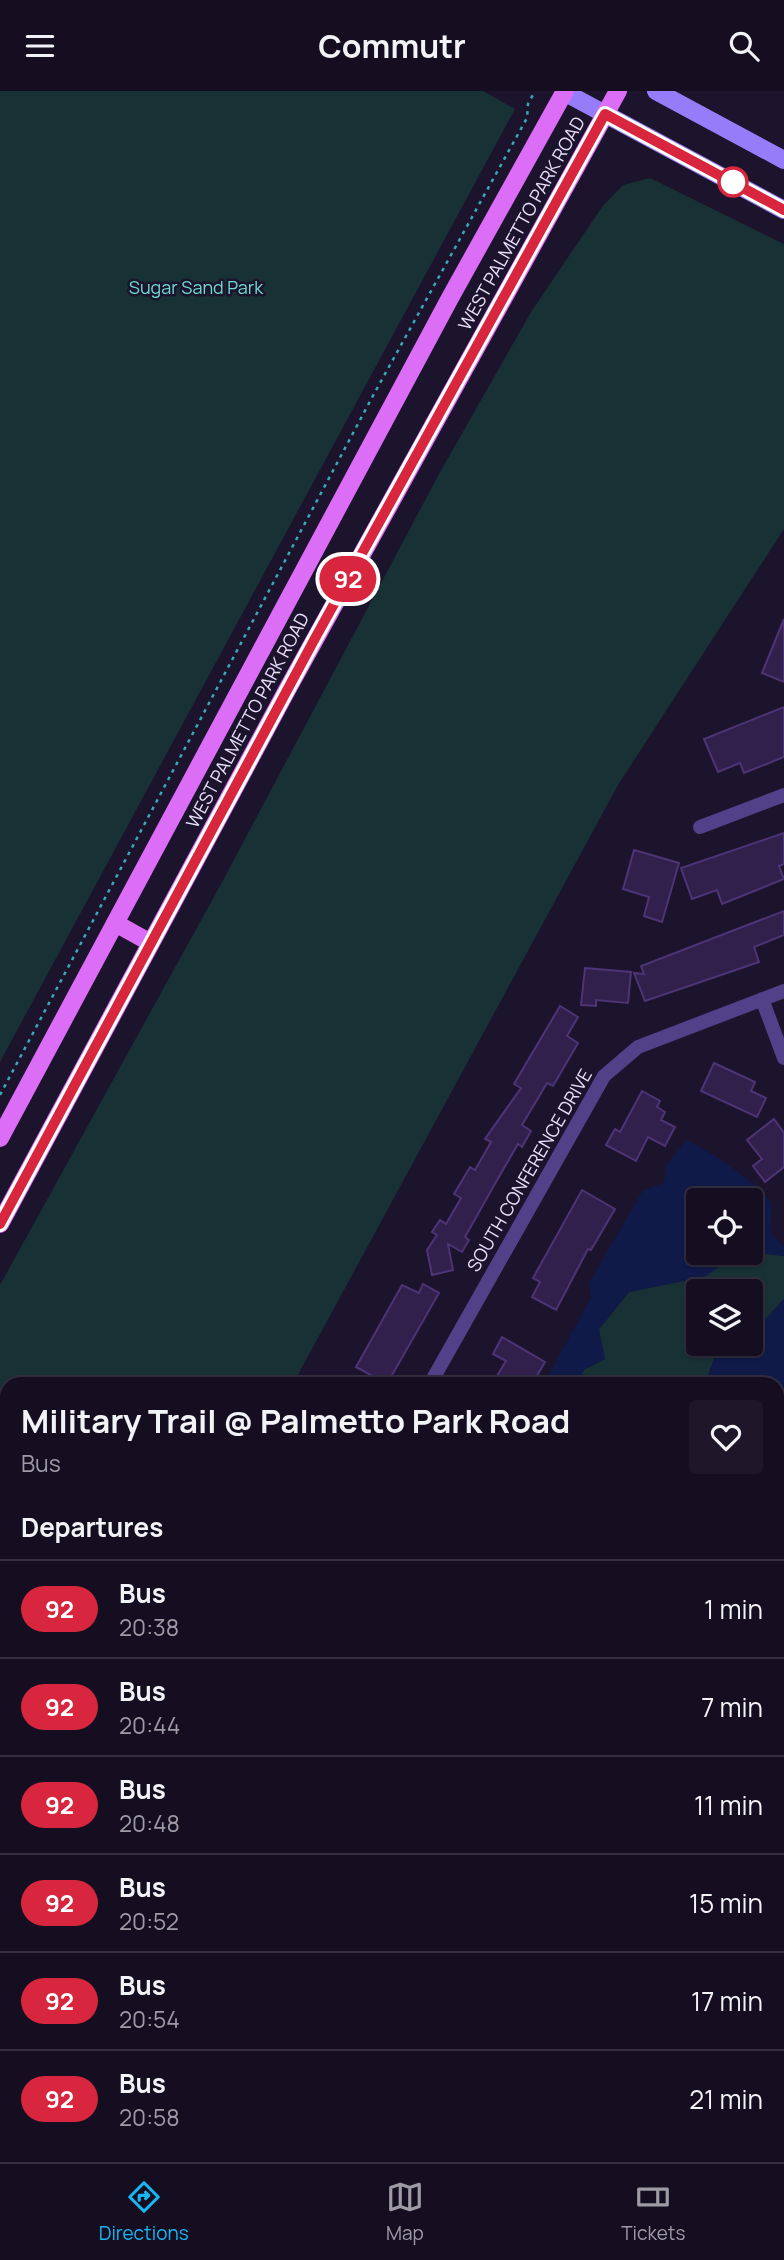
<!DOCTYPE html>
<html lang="en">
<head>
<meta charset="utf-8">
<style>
	body { margin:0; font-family:Manrope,sans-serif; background:#1e172a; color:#f1f3f6; height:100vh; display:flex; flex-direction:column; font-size:26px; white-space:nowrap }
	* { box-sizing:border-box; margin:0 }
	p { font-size:23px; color:#9d9ca5 }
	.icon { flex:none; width:38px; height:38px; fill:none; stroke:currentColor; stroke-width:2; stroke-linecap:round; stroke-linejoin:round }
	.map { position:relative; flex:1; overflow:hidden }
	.side { position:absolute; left:0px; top:1286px; width:784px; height:786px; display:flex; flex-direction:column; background:#150e21; border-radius:21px 21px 0 0; box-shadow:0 2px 5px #0004,0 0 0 2px #342e3f }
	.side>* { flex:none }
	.badge { padding:0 14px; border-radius:23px; font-size:24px; line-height:46px }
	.tools { position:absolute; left:686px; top:1097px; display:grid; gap:14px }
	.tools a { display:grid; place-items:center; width:77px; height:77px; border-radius:7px; background:#150e21; box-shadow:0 2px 5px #0004,0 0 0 2px #342e3f; font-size:35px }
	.map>.badge { position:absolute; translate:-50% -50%; box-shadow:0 0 0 4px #fff }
	h2 { padding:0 21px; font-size:26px; line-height:63px }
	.round { display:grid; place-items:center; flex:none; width:74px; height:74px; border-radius:7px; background:#1e172a }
	.head { display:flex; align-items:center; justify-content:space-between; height:119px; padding:0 21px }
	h1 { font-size:33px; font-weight:700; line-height:52px }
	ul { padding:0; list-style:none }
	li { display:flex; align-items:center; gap:21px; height:98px; padding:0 21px; border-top:2px solid #342e3f }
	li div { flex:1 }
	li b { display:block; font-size:26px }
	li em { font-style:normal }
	li .badge { min-width:77px; font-weight:700; text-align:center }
	header { display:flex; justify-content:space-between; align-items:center; height:91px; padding:0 21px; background:#150e21; font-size:32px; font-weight:700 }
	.tab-bar { display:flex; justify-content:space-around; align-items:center; height:98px; border-top:2px solid #342e3f; background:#150e21; font-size:19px; color:#9d9ca5 }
	.tab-bar a { display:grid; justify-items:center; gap:4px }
	.tab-bar .selected { color:#17b5f2 }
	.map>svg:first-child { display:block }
</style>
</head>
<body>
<header><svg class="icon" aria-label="menu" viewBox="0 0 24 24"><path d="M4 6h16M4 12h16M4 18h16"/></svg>Commutr<svg class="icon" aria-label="search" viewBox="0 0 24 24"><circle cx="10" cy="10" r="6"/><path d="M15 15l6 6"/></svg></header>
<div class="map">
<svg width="784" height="2071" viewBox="0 0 784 2071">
	<rect width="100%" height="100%" fill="#1c132c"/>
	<path fill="#173135" d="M0,0h483l32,18 -515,953z
		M650,87l134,66v285l-166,256 -325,599h-286v477l-7,-3v-573l221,-401 218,-410 92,-162 71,-105 21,-22z
		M751,1161l33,4v43l-33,36v-44h-53v53h44l-7,7 -17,-3 -13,36h-127l21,-55 30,-37 75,-16 36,-23z
		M0,1817l7,4v181l-7,-11z
		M48,2065h415l11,6h-422z
		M551,2065h200l12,6h-201z"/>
	<path fill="#0f1a49" d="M686,1049c33,16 61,36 86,63l-1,30 13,14v9l-33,-4v-51h-53v52h42l-36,24 -75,15 -30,37 6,30 -21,11 -6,14h-34l47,-87 -2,-14 54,-93 21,-7 3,-19z
		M784,1208v163l-7,13v-91h-72l13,-37 17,4 7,-7h9v-9z"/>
	<path fill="#31204c" stroke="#4d3476" stroke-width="2" d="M784,528v63l-22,-9z
		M784,616v50l-40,16 -4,-10 -22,9 -14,-33z
		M784,742v31l-5,2 5,13 -62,25 -5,-14 -25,9 -11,-31z
		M634,759l45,13 -17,59 -18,-6 5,-19 -26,-8z
		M784,820v24l-30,12 5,15 -114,39 -11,-28 10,1 -3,-8z
		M585,877l46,4 -3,31 -32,-3v6l-15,-1z
		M560,915l18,11 -11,19 11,7 -25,43 -6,-3 -25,42 9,6 -9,16 -4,-3 -22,38 -31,55 4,3 -7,12 -14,-8 5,26 -21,5 -5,-25 10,-15 -5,-3 8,-12 6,4 15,-26 -7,-4 16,-27 5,3 16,-28 -6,-3 36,-51 -7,-4z
		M714,972l41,19 -4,9 15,7 -9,19 -56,-26z
		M642,1000l18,10 -3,6 8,5 -4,8 14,7 -10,19 -17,-9 -12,24 -30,-16 9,-16 5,3z
		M774,1028l10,14v34l-19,15 -12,-16 9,-7 -15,-19z
		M582,1099l33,19 -24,41 -3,-1 -32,61 -24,-13 8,-15 -7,-4z
		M423,1193l16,9 -52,91 -31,-17 46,-82 17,8z
		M502,1246l43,25 -13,22h-40l14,-23 -13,-7z"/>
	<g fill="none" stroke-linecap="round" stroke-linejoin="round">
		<path stroke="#39a9b8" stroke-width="2.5" stroke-dasharray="3.5 5" stroke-linecap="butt" d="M0,1004l375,-703 152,-274 1,-14 7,-13"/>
		<path stroke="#504188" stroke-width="14" d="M700,736l84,-32
			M762,908l22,59
			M330,1291l3,2
			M430,1293l174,-308 34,-29 146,-56
			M777,1580l7,-12
			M777,1951l7,-12
			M777,1960l7,4"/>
		<path stroke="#957cf8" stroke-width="18" d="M656,0l128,69
			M564,1l220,118"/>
		<path stroke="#dc6df7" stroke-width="18" d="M115,832l36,20
			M0,1047l450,-840 115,-207
			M0,1133l287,-534 331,-599"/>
		<path stroke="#f6628e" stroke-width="21" d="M0,2063l5,8"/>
		<defs>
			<path id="rail" d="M0,1789l7,4
				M492,2065l11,6
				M514,2065l11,6"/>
		</defs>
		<use href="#rail" stroke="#17b5f2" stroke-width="7"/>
		<use href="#rail" stroke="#1c132c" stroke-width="4.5" stroke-dasharray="13" stroke-linecap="butt"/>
	</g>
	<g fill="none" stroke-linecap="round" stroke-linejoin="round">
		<defs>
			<path id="line" d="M0,1133l313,-582 292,-528 179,96"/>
		</defs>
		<use href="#line" stroke="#fff" stroke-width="16"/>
		<use href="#line" stroke="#d7263d" stroke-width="10"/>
	</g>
	<circle fill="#fff" stroke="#d7263d" stroke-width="3.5" cx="733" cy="91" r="14"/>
	<g text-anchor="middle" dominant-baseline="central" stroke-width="5" stroke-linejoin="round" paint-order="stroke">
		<g font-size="18" fill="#e8e0fd" stroke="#1c132c">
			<text transform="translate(521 132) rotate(-61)">WEST PALMETTO PARK ROAD</text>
			<text transform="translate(247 629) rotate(-62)">WEST PALMETTO PARK ROAD</text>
			<text transform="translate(529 1079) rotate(-60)">SOUTH CONFERENCE DRIVE</text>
		</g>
		<g font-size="18" fill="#6edbd3" stroke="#1c132c">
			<text x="196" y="196">Sugar Sand Park</text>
		</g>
	</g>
</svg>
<div class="tools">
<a><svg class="icon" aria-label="locate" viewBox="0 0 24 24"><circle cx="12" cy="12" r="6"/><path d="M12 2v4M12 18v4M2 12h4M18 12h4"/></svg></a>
<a><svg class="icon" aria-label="layers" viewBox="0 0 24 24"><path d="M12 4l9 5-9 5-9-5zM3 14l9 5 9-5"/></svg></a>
</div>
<b class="badge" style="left:348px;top:488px;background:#d7263d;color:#fff">92</b>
<section class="side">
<div class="head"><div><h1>Military Trail @ Palmetto Park Road</h1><p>Bus</p></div><a class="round"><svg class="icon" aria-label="heart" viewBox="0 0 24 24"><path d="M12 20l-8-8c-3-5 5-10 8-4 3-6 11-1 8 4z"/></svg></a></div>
<h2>Departures</h2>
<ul>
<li><span class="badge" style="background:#d7263d;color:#fff">92</span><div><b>Bus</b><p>20:38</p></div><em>1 min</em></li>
<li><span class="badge" style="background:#d7263d;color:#fff">92</span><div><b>Bus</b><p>20:44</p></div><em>7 min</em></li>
<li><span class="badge" style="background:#d7263d;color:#fff">92</span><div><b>Bus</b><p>20:48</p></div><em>11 min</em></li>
<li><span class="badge" style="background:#d7263d;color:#fff">92</span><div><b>Bus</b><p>20:52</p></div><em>15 min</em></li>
<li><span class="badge" style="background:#d7263d;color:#fff">92</span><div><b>Bus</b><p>20:54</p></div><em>17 min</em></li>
<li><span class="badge" style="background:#d7263d;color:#fff">92</span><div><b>Bus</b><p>20:58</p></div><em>21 min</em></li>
</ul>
</section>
</div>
<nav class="tab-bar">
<a class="selected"><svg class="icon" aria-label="directions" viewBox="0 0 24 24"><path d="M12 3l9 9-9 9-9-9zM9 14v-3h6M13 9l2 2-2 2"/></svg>Directions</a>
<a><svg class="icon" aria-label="map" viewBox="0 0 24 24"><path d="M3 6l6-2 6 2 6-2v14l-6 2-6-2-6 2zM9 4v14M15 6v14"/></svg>Map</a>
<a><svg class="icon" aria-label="tickets" viewBox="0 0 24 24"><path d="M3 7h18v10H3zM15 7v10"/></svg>Tickets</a>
</nav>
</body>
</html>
